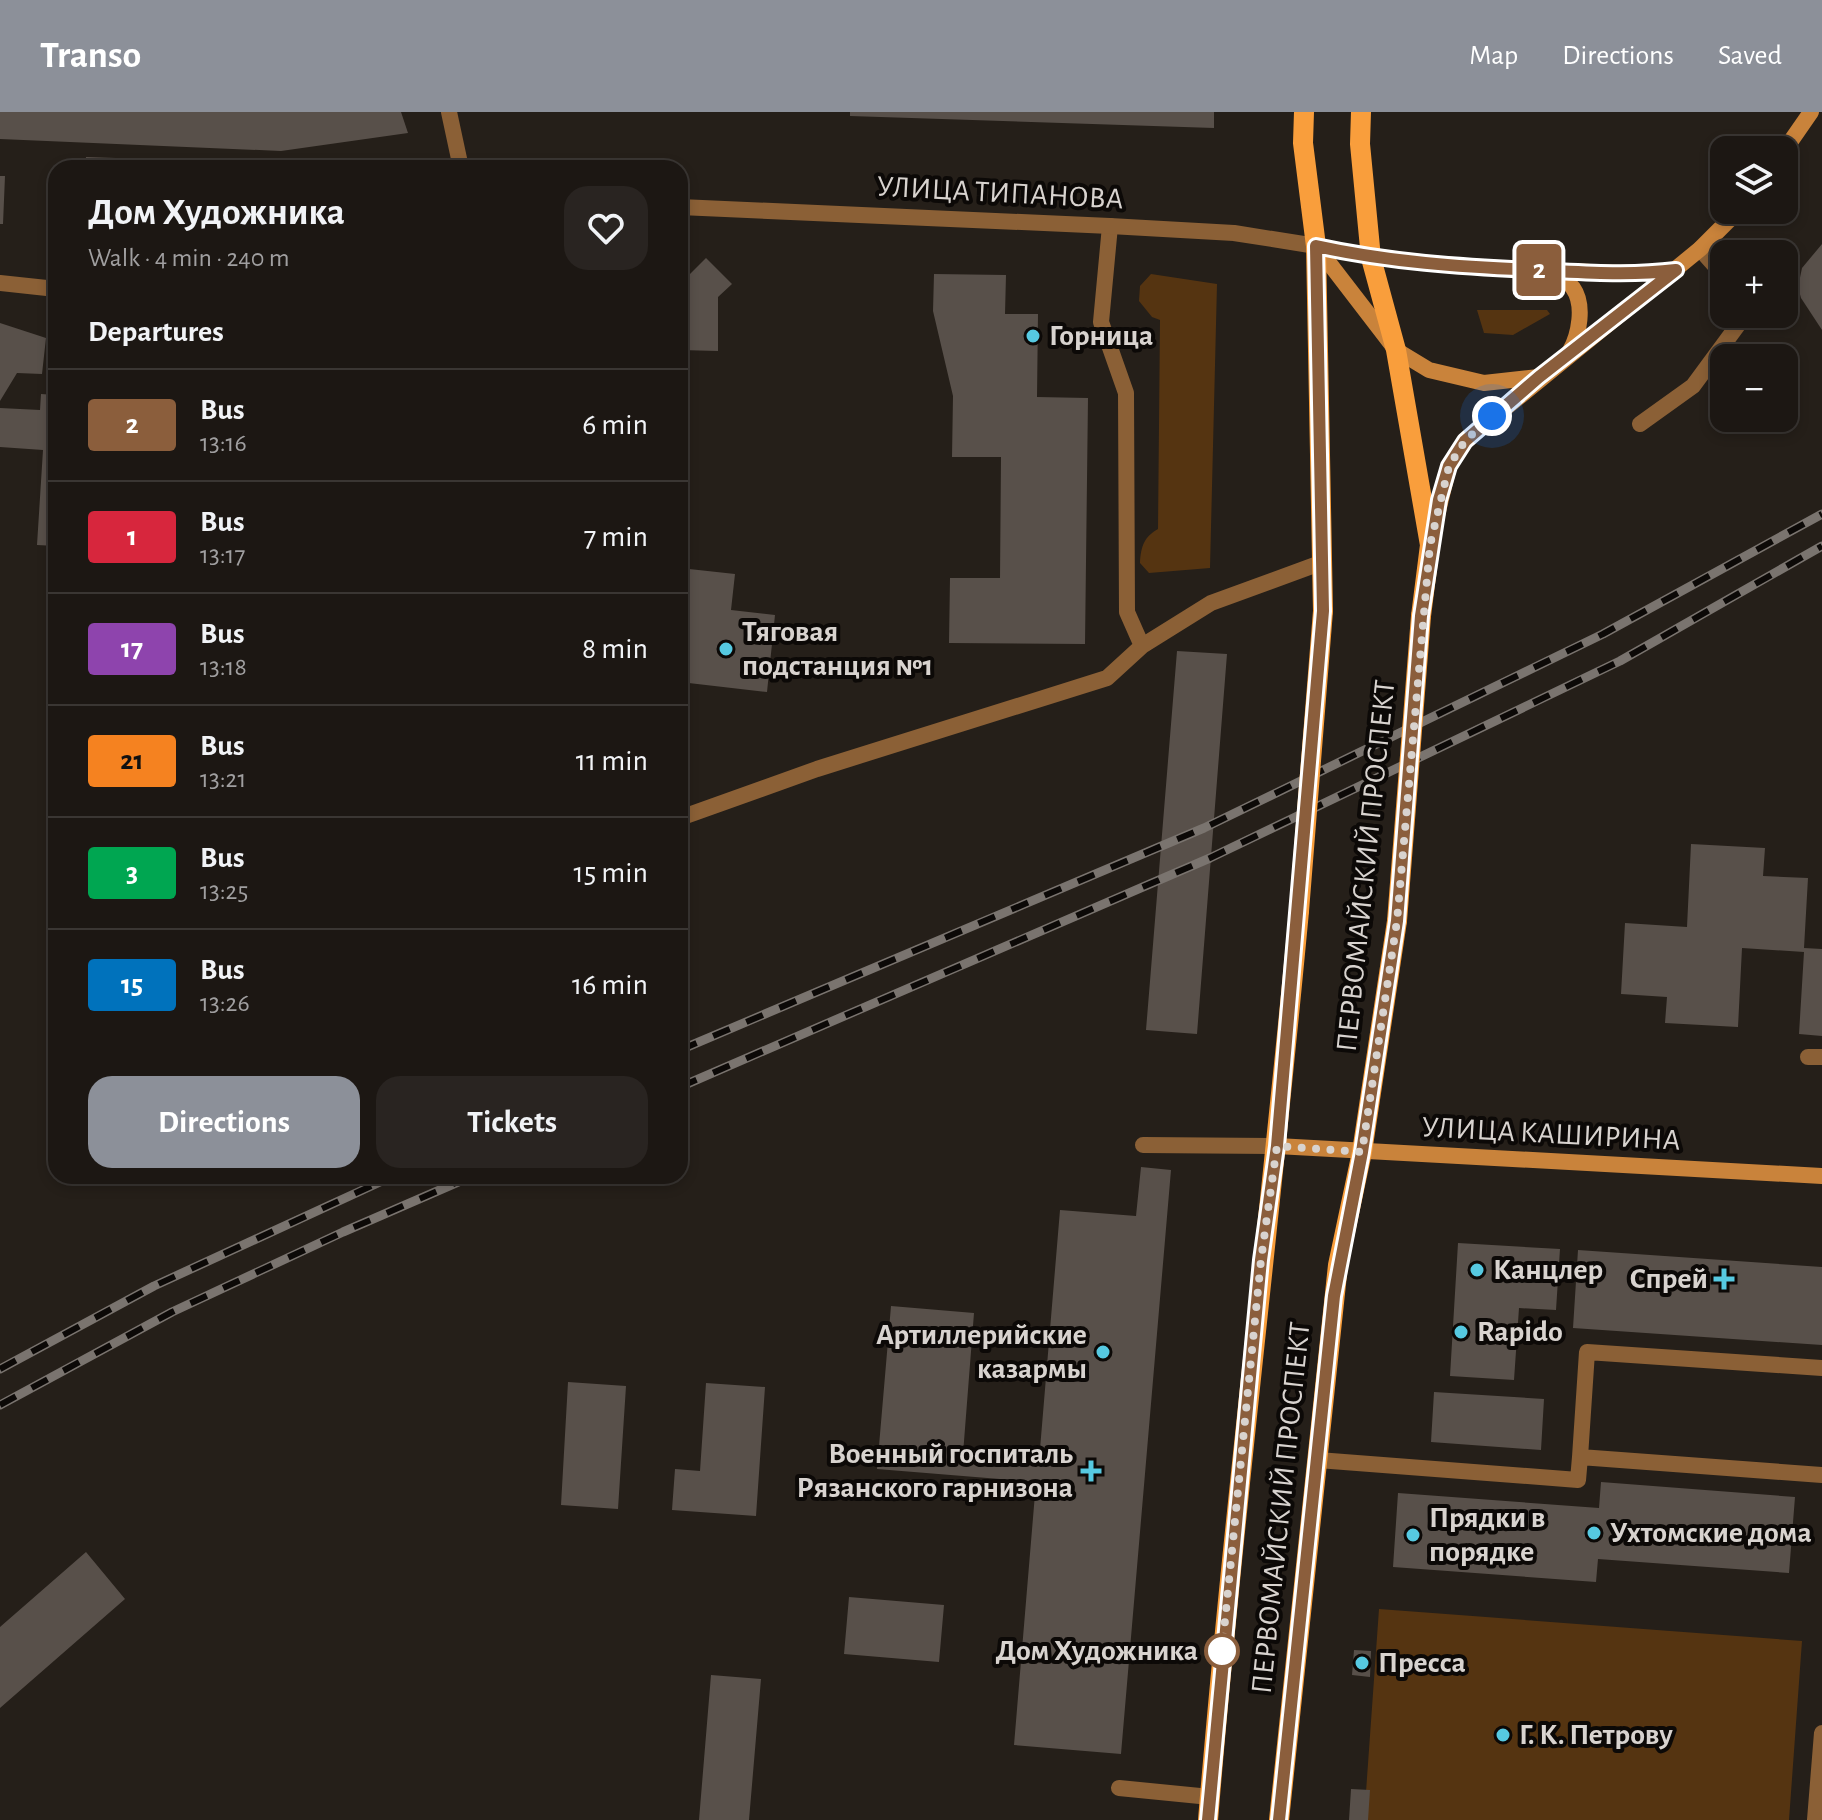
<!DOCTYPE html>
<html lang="en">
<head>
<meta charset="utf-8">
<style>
	body { margin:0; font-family:"Alegreya Sans",sans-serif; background:#292421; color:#f1f3f6; height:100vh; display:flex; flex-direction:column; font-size:30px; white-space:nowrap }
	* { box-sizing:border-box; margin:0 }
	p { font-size:26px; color:#a09fa0 }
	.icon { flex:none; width:44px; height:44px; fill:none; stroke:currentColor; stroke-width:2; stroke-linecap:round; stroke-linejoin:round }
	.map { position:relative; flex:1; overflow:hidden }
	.drawer { position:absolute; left:48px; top:48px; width:640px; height:1024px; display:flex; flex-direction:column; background:#1c1713; border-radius:24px; box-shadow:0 4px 12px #0003,0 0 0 2px #3a3633 }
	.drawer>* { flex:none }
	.badge { padding:0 16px; border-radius:6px; font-size:28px; line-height:52px }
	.tools { position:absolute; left:1710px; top:24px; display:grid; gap:16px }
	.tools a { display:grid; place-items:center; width:88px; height:88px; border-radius:16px; background:#1c1713; box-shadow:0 4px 12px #0003,0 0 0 2px #3a3633; font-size:40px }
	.you { position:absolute; width:40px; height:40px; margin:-20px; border:6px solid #fff; border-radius:50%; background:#1a73e8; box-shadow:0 0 0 12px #1a73e833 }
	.map>.badge { position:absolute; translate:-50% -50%; box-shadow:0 0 0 4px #fff }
	h2 { padding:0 40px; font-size:30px; line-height:72px }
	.round { display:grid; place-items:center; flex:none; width:84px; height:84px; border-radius:24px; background:#292421 }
	.head { display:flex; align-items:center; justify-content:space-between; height:136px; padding:0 40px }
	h1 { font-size:38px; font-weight:700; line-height:60px }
	.primary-button { display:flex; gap:16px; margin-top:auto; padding:16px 40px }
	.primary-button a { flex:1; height:92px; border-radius:24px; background:#8c9099; color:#fff; font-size:32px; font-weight:700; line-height:92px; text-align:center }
	.primary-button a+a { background:#292421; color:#f1f3f6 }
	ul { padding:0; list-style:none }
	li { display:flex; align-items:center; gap:24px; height:112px; padding:0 40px; border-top:2px solid #3a3633 }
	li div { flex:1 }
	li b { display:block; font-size:30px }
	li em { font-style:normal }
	li .badge { min-width:88px; font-weight:700; text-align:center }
	header { display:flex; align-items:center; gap:48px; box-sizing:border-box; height:112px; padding:0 40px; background:#8c9099; color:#fff }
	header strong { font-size:38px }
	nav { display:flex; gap:44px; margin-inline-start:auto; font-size:28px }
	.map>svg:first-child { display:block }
</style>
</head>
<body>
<header>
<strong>Transo</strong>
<nav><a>Map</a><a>Directions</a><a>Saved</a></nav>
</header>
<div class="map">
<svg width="1822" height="1708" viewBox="0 0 1822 1708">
	<rect width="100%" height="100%" fill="#251f19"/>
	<path fill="#553411" d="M1151,162l66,10 -7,284 -61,5 -9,-10c1,-17 4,-26 18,-34l2,-209 -8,-3 -13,-16 1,-15z
		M1477,198h70l3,4 -37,21 -29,-2z
		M1379,1497l423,32 -13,179h-425z"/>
	<path fill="#58504a" d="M0,0h401l7,21 -127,18 -281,-12z
		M850,0h364v16l-364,-12z
		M86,45l30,1 -1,10h-30z
		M0,64h5l-2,48h-3z
		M1822,132v86l-21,-32 -3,-11 4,-19z
		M706,146l26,26 -14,13v54l-38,-1v-73h7z
		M934,162l72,1 -1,39h33l-1,83 51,1 -3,246 -136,-1 1,-65h50l1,-121h-49l1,-61 -20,-85z
		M0,211l46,15 -4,36 -25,-1 -17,28z
		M41,282l15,1v151l-19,-1 6,-95 -43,-3v-39l40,2z
		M680,456l55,6 -4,36 44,5 -8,77 -87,-10z
		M1177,539l50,3 -30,380 -51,-4z
		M1691,732l74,4 -2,28 45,2 -4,70 18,1v87l-23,-2 5,-82 -62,-4 -4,79 -73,-4 2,-26 -46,-3 4,-71 62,4z
		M1141,1055l30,3 -50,584 -107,-9 22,-263 -159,-13 14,-163 83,7 -11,141 76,7 21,-251 76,6z
		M1458,1131l102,6 -4,61 -37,-2 -5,72 -64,-4z
		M1578,1138l244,17v78l-249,-17z
		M568,1270l58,4 -8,123 -57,-4z
		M706,1271l59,4 -9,129 -84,-6 3,-41 25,2z
		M1434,1280l110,7 -3,51 -110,-8z
		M1601,1370l194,15 -6,76 -191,-14 -2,23 -203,-15 5,-74 201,15z
		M86,1440l39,47 -125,109v-81z
		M849,1485l95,8 -5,57 -95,-8z
		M1354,1538l17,1 -1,26 -18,-2z
		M711,1563l50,4 -12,141h-50z
		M1351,1677l19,1 -2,30h-19z"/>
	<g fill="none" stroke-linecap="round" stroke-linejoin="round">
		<path stroke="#8b6036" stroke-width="16" d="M449,0l12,56
			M1110,114l-9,96 25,71 1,219 15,34 69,-43 112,-41
			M1700,137l24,27
			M1640,312l53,-38 53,-72
			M680,706l137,-49 290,-91 35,-32
			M1808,945h14
			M1143,1033l134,1
			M1580,1345l7,-105 235,16
			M1318,1348l260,20 2,-23 242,18
			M1119,1676l91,9
			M1815,1708l7,-87"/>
		<path stroke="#8b6036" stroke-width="16" d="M680,95l430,19 124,7 82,13
			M0,171l56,6"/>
		<path stroke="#c9833b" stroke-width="16" d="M1784,39l27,-39
			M1316,134c76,16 151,21 228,24 45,2 86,5 130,0
			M1316,134l80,104 33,20 55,13 55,-6
			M1552,159c6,5 16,10 21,17 12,17 6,47 -3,63
			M1432,424l17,-70 16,-25 235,-192 39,-39
			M1277,1034l545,30"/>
		<path stroke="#f99e3c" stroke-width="20" d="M1304,0l-1,31 13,103 7,365
			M1361,0l-1,32 11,114 25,92 34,195 -9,71
			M1208,1708c25,-304 63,-606 91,-909
			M1279,1708l59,-555 24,-113 35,-231"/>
		<defs>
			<path id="rail" d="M680,938l524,-222 399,-194 219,-120
				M680,975l530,-229 410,-197 202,-115
				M0,1257l154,-83 239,-110
				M0,1293l172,-93 171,-80 129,-56"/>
		</defs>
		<use href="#rail" stroke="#7a746f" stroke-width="9"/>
		<use href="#rail" stroke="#0c0907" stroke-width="6" stroke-dasharray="18" stroke-linecap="butt"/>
		<path stroke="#f99e3c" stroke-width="20" d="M1299,799l24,-300
			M1397,809l24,-305"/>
	</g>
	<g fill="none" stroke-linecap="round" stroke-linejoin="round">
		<defs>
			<path id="line" d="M1208,1708l53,-560 16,-114 46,-535 -7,-365c73,16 145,21 219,24 48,2 93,6 141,0l-137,107 -74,64 -16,25 -10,34 -18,116 -24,305 -35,231 -28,144 -55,524"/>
		</defs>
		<use href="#line" stroke="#fff" stroke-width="18"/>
		<use href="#line" stroke="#8b5e3c" stroke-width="12"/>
		<path stroke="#d8d3cf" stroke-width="8" stroke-dasharray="0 14.4" d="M1222,1539l39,-391 16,-114 85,6 35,-231 33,-376 19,-79 16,-25 27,-25"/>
	</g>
	<g fill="#56c9e1" stroke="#0c0907" stroke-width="3">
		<circle cx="1033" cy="224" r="8"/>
		<circle cx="726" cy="537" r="8"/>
		<circle cx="1477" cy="1158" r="8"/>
		<path d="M1720 1155h8v8h8v8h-8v8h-8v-8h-8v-8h8z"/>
		<circle cx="1461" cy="1220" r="8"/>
		<circle cx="1103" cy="1240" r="8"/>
		<path d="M1087 1347h8v8h8v8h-8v8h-8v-8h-8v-8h8z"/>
		<circle cx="1594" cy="1421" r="8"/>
		<circle cx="1413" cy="1423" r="8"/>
		<circle cx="1362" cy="1551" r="8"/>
		<circle cx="1503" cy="1623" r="8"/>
	</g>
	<circle fill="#fff" stroke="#8b5e3c" stroke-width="4" cx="1222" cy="1539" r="16"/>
	<g text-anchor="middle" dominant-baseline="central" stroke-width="8" stroke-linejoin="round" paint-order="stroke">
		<g font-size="30" fill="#d8d3cf" stroke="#0c0907">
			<text transform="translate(1000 81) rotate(3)">УЛИЦА ТИПАНОВА</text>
			<text transform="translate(1366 754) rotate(-84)">ПЕРВОМАЙСКИЙ ПРОСПЕКТ</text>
			<text transform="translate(1551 1022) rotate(3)">УЛИЦА КАШИРИНА</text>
			<text transform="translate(1281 1396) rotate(-84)">ПЕРВОМАЙСКИЙ ПРОСПЕКТ</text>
		</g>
		<g font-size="30" font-weight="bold" fill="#d8d3cf" stroke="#0c0907" text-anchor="start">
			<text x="1049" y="224">Горница</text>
			<text x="742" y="520">Тяговая<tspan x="742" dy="34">подстанция №1</tspan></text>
			<text x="1493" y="1158">Канцлер</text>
			<text x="1708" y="1167" text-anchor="end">Спрей</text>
			<text x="1477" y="1220">Rapido</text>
			<text x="1087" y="1223" text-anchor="end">Артиллерийские<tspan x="1087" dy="34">казармы</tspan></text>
			<text x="1073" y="1342" text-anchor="end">Военный госпиталь<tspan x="1073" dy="34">Рязанского гарнизона</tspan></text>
			<text x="1429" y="1406">Прядки в<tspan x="1429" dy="34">порядке</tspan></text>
			<text x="1610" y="1421">Ухтомские дома</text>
			<text x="1378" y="1551">Пресса</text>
			<text x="1519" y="1623">Г. К. Петрову</text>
		</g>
		<g font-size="30" font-weight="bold" fill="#d8d3cf" stroke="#0c0907" text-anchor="end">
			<text x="1198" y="1539">Дом Художника</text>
		</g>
	</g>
</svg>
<div class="tools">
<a><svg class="icon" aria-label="layers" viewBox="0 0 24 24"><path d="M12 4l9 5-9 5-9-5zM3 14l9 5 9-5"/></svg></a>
<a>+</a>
<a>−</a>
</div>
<div class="you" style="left:1492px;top:304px"></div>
<b class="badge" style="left:1539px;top:158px;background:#8b5e3c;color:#fff">2</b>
<section class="drawer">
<div class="head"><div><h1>Дом Художника</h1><p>Walk · 4 min · 240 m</p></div><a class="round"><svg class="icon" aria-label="heart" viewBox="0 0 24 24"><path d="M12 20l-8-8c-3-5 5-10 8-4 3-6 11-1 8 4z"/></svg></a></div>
<h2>Departures</h2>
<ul>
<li><span class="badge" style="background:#8b5e3c;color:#fff">2</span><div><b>Bus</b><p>13:16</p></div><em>6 min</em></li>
<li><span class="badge" style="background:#d7263d;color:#fff">1</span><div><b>Bus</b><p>13:17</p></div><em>7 min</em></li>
<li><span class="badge" style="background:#8e44ad;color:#fff">17</span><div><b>Bus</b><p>13:18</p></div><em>8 min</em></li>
<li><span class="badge" style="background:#f58220;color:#111">21</span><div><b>Bus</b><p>13:21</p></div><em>11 min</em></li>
<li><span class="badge" style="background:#00a651;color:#fff">3</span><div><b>Bus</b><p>13:25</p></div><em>15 min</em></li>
<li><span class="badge" style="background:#0072bc;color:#fff">15</span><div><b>Bus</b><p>13:26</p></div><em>16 min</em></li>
</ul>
<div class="primary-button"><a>Directions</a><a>Tickets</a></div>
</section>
</div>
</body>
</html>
